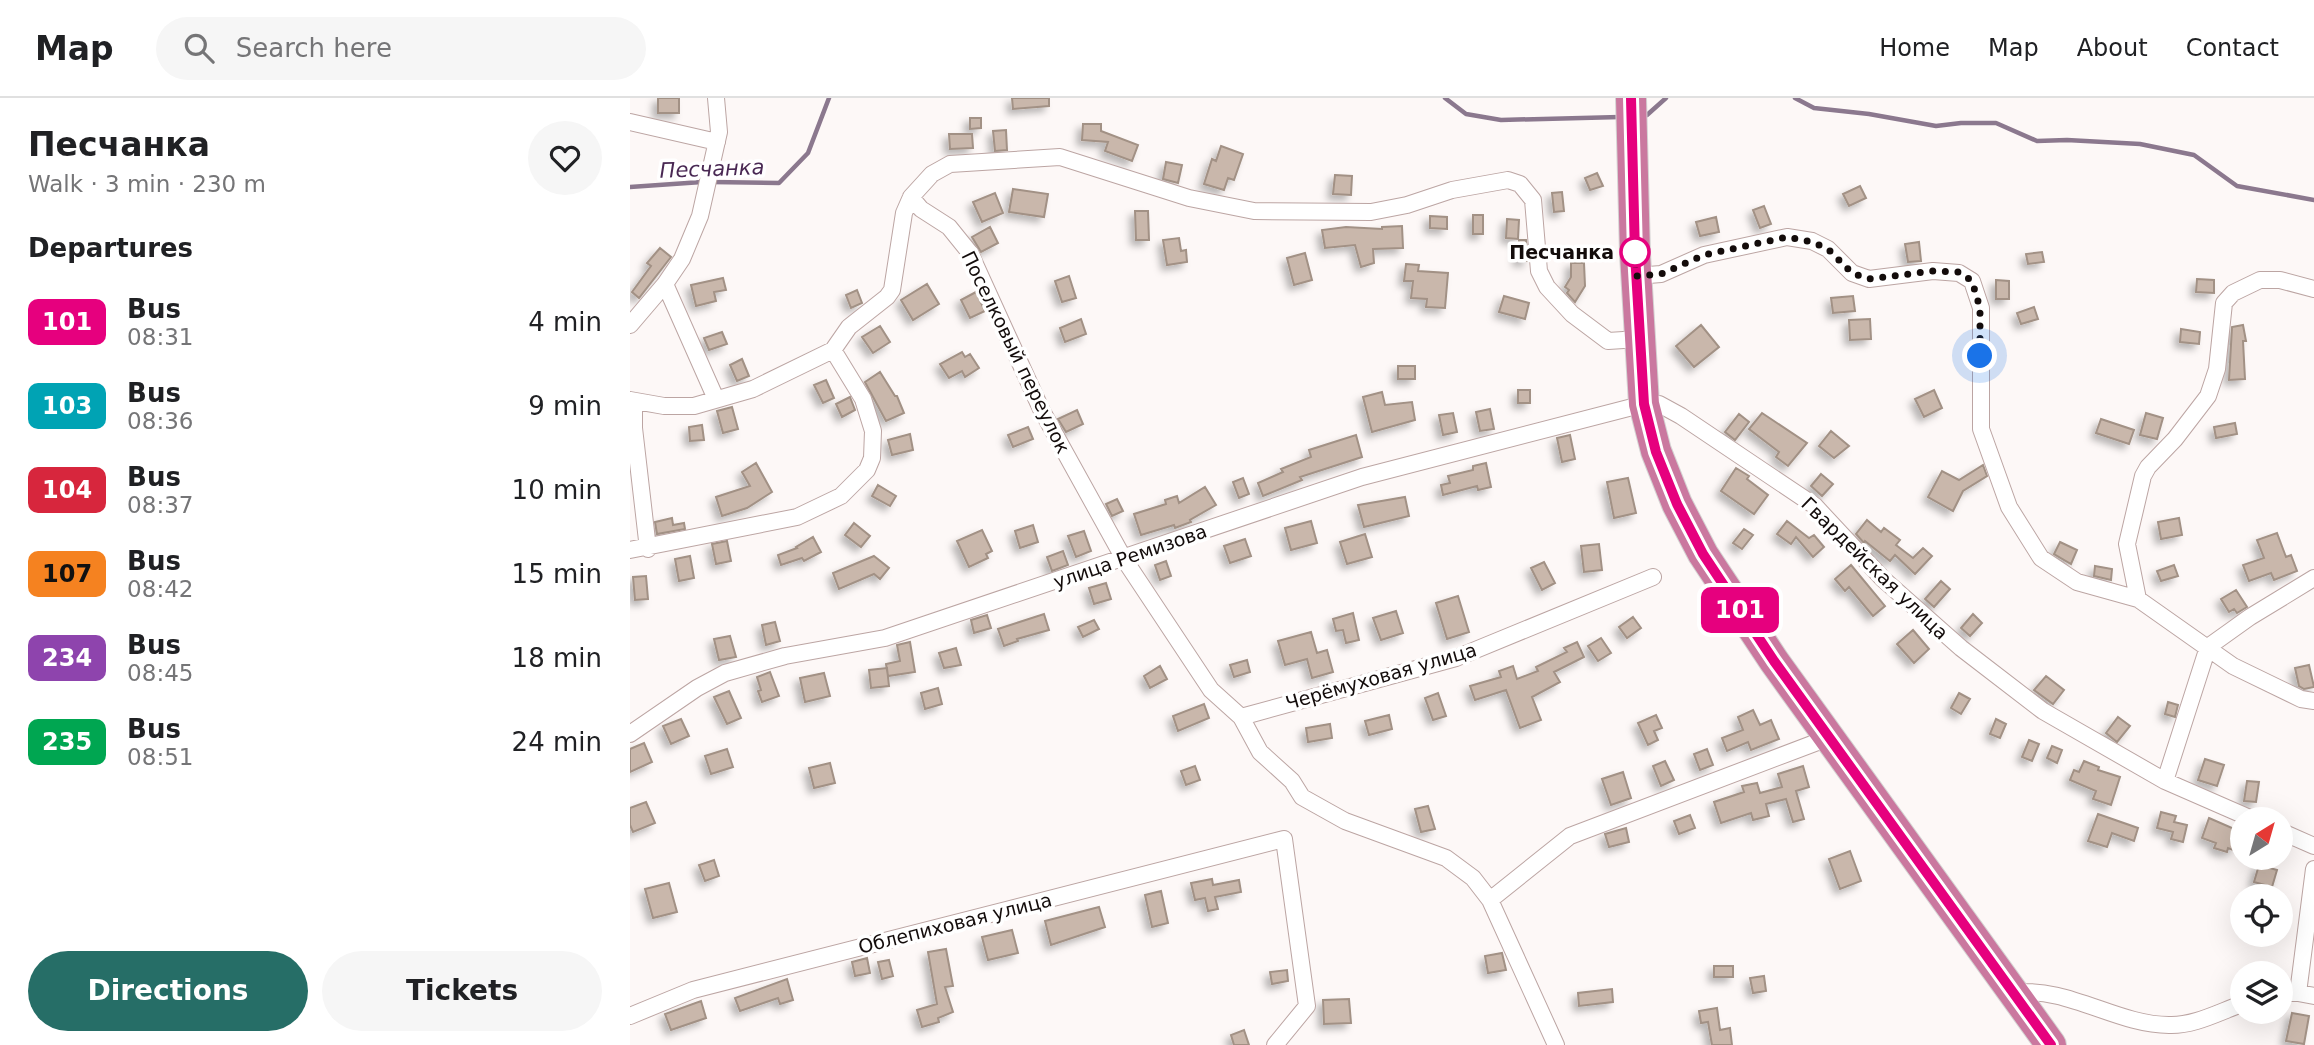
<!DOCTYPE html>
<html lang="en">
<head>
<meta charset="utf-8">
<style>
	body { margin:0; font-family:"DejaVu Sans",sans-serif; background:#f6f6f6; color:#202124; height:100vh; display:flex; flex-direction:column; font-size:26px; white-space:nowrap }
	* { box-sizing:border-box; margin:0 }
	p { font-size:23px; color:#757577 }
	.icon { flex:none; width:38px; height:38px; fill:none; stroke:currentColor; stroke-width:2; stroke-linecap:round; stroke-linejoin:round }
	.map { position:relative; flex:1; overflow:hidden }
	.details { display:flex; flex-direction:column; background:#fff; width:630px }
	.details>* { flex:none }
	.badge { padding:0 14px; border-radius:10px; font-size:24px; line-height:46px }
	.needle { width:46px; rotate:37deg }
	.buttons { position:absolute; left:1600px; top:709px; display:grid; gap:14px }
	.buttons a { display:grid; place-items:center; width:63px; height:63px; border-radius:50%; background:#fff; box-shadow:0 7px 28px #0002; font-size:35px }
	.you { position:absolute; width:35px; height:35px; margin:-18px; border:5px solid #fff; border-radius:50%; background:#1a73e8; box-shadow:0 0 0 10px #1a73e833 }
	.map>.badge { position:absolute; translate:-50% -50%; box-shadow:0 0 0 4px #fff }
	h2 { padding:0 28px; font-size:26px; line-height:63px }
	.round { display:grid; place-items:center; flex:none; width:74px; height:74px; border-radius:37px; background:#f6f6f6 }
	.head { display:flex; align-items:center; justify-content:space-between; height:119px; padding:0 28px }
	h1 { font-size:33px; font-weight:800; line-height:52px }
	.button { display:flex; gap:14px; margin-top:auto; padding:14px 28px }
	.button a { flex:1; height:80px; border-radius:42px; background:#266e67; color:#fff; font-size:28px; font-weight:800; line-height:80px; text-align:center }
	.button a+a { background:#f6f6f6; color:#202124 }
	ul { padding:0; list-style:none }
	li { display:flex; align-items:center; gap:21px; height:84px; padding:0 28px }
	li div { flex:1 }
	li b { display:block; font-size:26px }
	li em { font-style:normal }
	li .badge { min-width:77px; font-weight:700; text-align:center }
	header { display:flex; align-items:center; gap:42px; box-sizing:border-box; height:98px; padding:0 35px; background:#fff; border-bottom:2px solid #e0e0e0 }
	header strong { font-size:33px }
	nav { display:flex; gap:38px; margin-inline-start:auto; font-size:24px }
	.search { width:490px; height:63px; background:#f6f6f6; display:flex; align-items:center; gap:18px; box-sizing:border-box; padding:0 24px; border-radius:38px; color:#757577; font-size:26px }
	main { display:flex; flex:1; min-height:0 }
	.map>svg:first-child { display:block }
</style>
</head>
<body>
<header>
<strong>Map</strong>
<div class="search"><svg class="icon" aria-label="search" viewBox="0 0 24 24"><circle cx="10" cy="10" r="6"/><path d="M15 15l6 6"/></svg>Search here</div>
<nav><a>Home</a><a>Map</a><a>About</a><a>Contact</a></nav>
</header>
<main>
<section class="details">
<div class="head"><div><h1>Песчанка</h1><p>Walk · 3 min · 230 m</p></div><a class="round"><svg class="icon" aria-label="heart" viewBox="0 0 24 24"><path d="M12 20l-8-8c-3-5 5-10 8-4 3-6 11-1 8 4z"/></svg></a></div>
<h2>Departures</h2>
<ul>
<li><span class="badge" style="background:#e6007e;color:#fff">101</span><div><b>Bus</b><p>08:31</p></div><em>4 min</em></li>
<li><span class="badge" style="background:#00a3b4;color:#fff">103</span><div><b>Bus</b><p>08:36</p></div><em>9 min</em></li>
<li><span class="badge" style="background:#d7263d;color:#fff">104</span><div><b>Bus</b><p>08:37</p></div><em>10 min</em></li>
<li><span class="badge" style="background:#f58220;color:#111">107</span><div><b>Bus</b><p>08:42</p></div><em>15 min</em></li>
<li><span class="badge" style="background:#8e44ad;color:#fff">234</span><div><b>Bus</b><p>08:45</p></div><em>18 min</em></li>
<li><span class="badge" style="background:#00a651;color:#fff">235</span><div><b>Bus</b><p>08:51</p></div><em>24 min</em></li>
</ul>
<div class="button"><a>Directions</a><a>Tickets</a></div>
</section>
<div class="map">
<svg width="1684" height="947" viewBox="0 0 1684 947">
	<defs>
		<filter id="shadow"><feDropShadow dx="-5" dy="5" stdDeviation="3.5" flood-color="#0004"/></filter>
	</defs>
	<rect width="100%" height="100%" fill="#fdf8f7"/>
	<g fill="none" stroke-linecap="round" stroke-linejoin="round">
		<path stroke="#8b788e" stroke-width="4.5" d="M815,0l21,16 35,6 119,-3
			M1165,0l19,10 55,6 67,12 25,-3h35l41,18 30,-1 73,4 54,11 43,31 77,14
			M1013,17h4l19,-17
			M81,84l68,1 29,-30 21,-55
			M0,89l72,-5"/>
	</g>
	<path fill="#c9b7ab" stroke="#a29185" stroke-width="2" filter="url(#shadow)" d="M28,0h21v15h-21z
		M382,0h37v8l-36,3z
		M340,20h11v10l-11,1z
		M453,26h18v7l37,14 -6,16 -27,-10 3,-9 -26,-2z
		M376,32l1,20 -12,1 -2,-20z
		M319,36h23l1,14 -23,1z
		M591,48l22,8 -9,26 -6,-2 -4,12 -20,-6 8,-25 4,2z
		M536,64l16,3 -4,18 -15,-4z
		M967,75l6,13 -13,4 -5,-12z
		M705,77l17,1 -1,19 -18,-1z
		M1230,88l6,12 -17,8 -6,-12z
		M383,91l35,5 -4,23 -35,-5z
		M932,94l2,19 -10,1 -2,-19z
		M365,95l8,20 -21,9 -9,-20z
		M1134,108l7,18 -11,4 -7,-18z
		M505,113h13l1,29h-13z
		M843,117h10v19h-10z
		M800,118l17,1v12l-17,-1z
		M1086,119l3,15 -19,4 -4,-14z
		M877,121l12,1 -1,19 -12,-1z
		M772,128l1,22 -30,1 1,14 -13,4 -6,-22 -30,3 -3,-18 24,-3 36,2v-2z
		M360,129l8,16 -17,9 -9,-15z
		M549,140l2,13 5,-1 1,12 -20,3 -4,-25z
		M889,142h7l2,21h-10z
		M1289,144l2,19 -13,1 -3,-18z
		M30,150l11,9 -32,41 -7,-6 19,-26 -4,-3z
		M1412,154l2,10 -16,2 -2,-10z
		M675,155l7,27 -18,5 -7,-27z
		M941,165h13l1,23 -10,16 -8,-9 2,-3 -4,-3 6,-10z
		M776,166l13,1 -1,6 30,2 -3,35 -19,-1 1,-8 -16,-1 2,-17h-9z
		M439,178l7,22 -14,4 -7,-21z
		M93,180l3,12 -12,2 2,9 -20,5 -5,-21z
		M1567,181l17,1v13l-18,-1z
		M1366,182l13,1v18h-13z
		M297,186l12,20 -26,16 -12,-20z
		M227,192l5,13 -11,5 -5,-13z
		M346,194l9,19 -15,7 -9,-18z
		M874,198l25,7 -4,16 -26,-7z
		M1223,198l2,15 -22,2 -2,-15z
		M1404,209l4,12 -17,5 -4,-11z
		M451,221l5,15 -21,8 -5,-14z
		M1240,221l1,20 -21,1 -1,-20z
		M1071,227l18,22 -25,20 -18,-21z
		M1613,227l3,16h-3l2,38 -16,1 3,-53z
		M250,228l10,16 -17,11 -11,-16z
		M1551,231l19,3 -1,12 -19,-2z
		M92,234l5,12 -18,6 -5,-12z
		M332,254l3,5 5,-3 9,14 -14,9 -3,-6 -13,7 -9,-14z
		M112,261l7,17 -12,5 -7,-16z
		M768,268h17v13h-17z
		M250,274l15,24h2l7,17 -18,8 -21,-39z
		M196,282l8,18 -11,5 -9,-18z
		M888,292h12v13h-12z
		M1304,292l8,18 -18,9 -9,-18z
		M752,294l3,13 27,-3 3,18 -43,12 -9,-35z
		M220,299l5,13 -13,7 -6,-13z
		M102,309l6,22 -15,4 -6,-22z
		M860,311l4,20 -14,2 -4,-19z
		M447,312l6,14 -17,8 -8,-13z
		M823,315l4,19 -14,3 -4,-20z
		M1132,315l45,30 -19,23 -12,-9 3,-5 -30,-23z
		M1516,315l17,5 -6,21 -17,-4z
		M1109,316l10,8 -14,18 -10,-8z
		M1471,321l33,11 -5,14 -33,-11z
		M1605,325l2,11 -21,4 -2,-11z
		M72,327l2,15 -14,1 -1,-14z
		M398,329l5,12 -20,8 -5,-12z
		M1201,333l18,15 -15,12 -15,-12z
		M280,336l3,16 -21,5 -4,-15z
		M726,337l6,22 -62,20 2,3 -39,16 -5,-13 25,-11 -2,-3 30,-12 -2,-7z
		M940,337l5,24 -13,3 -5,-24z
		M126,365l16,29 -25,16 -25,8 -6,-19 34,-11 -8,-14z
		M856,365l5,24 -13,3 -1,-4 -34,9 -2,-10 9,-2 -2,-7 25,-6v-4z
		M1353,367l4,11 -24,15 -10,20 -25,-14 14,-26 17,9z
		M1106,370l13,8 -2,3 21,16 -14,19 -33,-23z
		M1191,376l12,10 -11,12 -11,-10z
		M613,380l6,16 -10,4 -6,-16z
		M998,380l8,35 -22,5 -7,-36z
		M248,387l18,11 -6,10 -18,-10z
		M575,389l11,18 -26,15 1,2 -16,6 -1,-3 -33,10 -7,-21 32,-10 -1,-4 12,-4 2,7z
		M775,399l4,19 -45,11 -6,-22z
		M487,401l6,12 -11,5 -6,-12z
		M42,420l1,7 11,-2 1,6 -28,5 -2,-12z
		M1549,420l3,17 -21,4 -3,-17z
		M1237,422l14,12 3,-4 16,12 -4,5 17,13 10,-10 9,8 -17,18 -20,-19 -5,6 -25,-20 -1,2 -8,-9z
		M681,423l6,22 -26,7 -6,-22z
		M1157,423l22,17 5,-3 10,12 -11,10 -17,-20 -5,7 -14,-10z
		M224,425l16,13 -9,11 -16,-12z
		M403,427l5,17 -18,6 -5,-17z
		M1114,431l9,6 -11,14 -9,-6z
		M352,432l10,21 -6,3 2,4 -19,9 -12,-26z
		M454,433l7,20 -15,6 -8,-21z
		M1647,435l9,24 5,-2 6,16 -23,9 -3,-7 -22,8 -6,-16 21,-7 -7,-18z
		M735,436l7,23 -25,7 -7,-22z
		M183,439l8,15 -17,9 -2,-3 -21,7 -3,-10 19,-7 -1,-1z
		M615,441l6,17 -21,7 -6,-17z
		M97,443l4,20 -15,3 -4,-20z
		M1430,444l17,8 -6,14 -17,-10z
		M969,446l3,26 -18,2 -3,-26z
		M433,453l5,14 -16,6 -5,-14z
		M60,458l4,22 -15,3 -4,-22z
		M244,458l15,12 -9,11 -6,-5 -35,15 -6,-16z
		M536,463l5,15 -11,4 -5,-15z
		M914,464l11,21 -13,7 -11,-22z
		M1221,467l34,41 -12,10 -24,-29 -4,4 -10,-12z
		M1544,467l4,11 -17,5 -4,-10z
		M1465,468l17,3 -1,11 -17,-4z
		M16,478l2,23 -13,1 -2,-23z
		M1311,483l9,8 -16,18 -9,-8z
		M476,485l5,16 -17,5 -5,-16z
		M1606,492l11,17 -10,6 -3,-4 -5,3 -8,-13z
		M828,498l11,36 -22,7 -11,-36z
		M766,513l7,22 -22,7 -8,-22z
		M723,515l6,27 -13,3 -3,-13 -7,1 -3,-12z
		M414,516l5,16 -32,9 1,2 -14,5 -6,-17z
		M1343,516l9,9 -12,13 -9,-8z
		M357,517l4,13 -17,5 -3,-13z
		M1003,519l8,11 -14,10 -8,-11z
		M464,522l5,9 -16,8 -5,-10z
		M145,524l5,19 -14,4 -4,-20z
		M1283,532l16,19 -15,14 -17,-19z
		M681,534l6,21 10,-3 6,22 -21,6 -5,-19 -22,6 -7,-24z
		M100,538l6,21 -17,3 -5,-21z
		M971,540l10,15 -13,8 -10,-15z
		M280,544l5,30 -27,4 -2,-12 14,-3 -3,-16z
		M947,544l7,15 -30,15 6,10 -28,15 9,23 -21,8 -14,-38 -31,10 -5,-14 31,-9 -2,-6 14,-5 4,13 21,-8 -2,-4 31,-15 -3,-4z
		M326,550l5,17 -17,3 -5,-15z
		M617,562l3,12 -16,5 -4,-12z
		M1679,567l5,22 -10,2 -5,-3 -4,-18z
		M530,568l7,13 -17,9 -6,-12z
		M257,570l2,18 -18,2 -2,-18z
		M140,574l9,24 -17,6 -4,-11 3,-1 -4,-13z
		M194,575l6,23 -25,6 -5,-24z
		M1416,578l18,14 -11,14 -19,-14z
		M308,590l4,16 -17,5 -4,-16z
		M99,593l12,27 -14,6 -13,-27z
		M808,595l8,23 -13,4 -8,-22z
		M1329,595l11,6 -9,15 -10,-6z
		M1538,604l10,3 -3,12 -10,-3z
		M574,606l5,14 -31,13 -5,-15z
		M1123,612l7,15 11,-5 8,19 -28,11 -3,-8 -21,9 -5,-13 21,-8 -5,-13z
		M759,617l3,14 -23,6 -4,-14z
		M1026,617l6,13 -8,3 4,9 -10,5 -10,-22z
		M1488,619l12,9 -13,16 -11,-9z
		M51,621l8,17 -18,8 -8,-18z
		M1366,621l10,5 -6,14 -10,-4z
		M700,626l2,14 -24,4 -2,-14z
		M1399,642l10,4 -7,17 -10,-4z
		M14,645l8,19 -22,10v-23z
		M1422,648l10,4 -5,13 -10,-5z
		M97,651l6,18 -22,7 -6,-18z
		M1077,651l6,16 -13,5 -6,-16z
		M1575,661l19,6 -7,21 -19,-6z
		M1035,663l9,19 -13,6 -8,-20z
		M1454,663l15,6 -1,3 22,7 -9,28 -18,-6 3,-8 -26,-11 4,-10 5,2z
		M200,665l5,20 -21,5 -5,-20z
		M565,668l5,14 -14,5 -5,-14z
		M1173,668l6,21 -13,4 8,28 -11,3 -7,-23 -20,5 3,12 -16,4 -2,-7 -30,10 -7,-21 30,-10 -2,-6 15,-3 3,10 22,-6 -4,-13z
		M993,674l8,26 -20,7 -9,-26z
		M1617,683l12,1 -3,20 -12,-1z
		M16,704l9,21 -22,9 -3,-7v-17z
		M798,708l7,23 -14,3 -6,-23z
		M1531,714l15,4 -2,6 13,3 -4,17 -12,-3 2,-7 -16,-4z
		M1468,716l40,14 -4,13 -22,-8 -5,14 -19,-6z
		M1060,717l5,13 -16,6 -5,-13z
		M1579,720l30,13 -6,19 -5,-2 -1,4 -13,-4 2,-5 -14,-5z
		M996,730l3,14 -20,5 -4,-13z
		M1220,753l11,30 -21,8 -11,-30z
		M84,762l5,16 -14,5 -6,-16z
		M1629,767l18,5 -5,17 -18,-5z
		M582,781l1,6 26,-5 2,12 -26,5 3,12 -10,2 -3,-13 -10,2 -4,-17z
		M39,785l8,29 -24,6 -8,-29z
		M531,793l7,32 -16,4 -7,-32z
		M469,809l6,20 -54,18 -6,-24z
		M382,832l6,23 -30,7 -6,-23z
		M316,851l7,37 -8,1 8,25 -15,6 1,4 -17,5 -5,-17 20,-6 -9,-52z
		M872,855l4,17 -18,3 -3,-17z
		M237,860l3,15 -15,3 -3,-14z
		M259,862l4,16 -11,3 -4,-17z
		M1084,868h19v11h-19z
		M657,872l1,11 -16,3 -2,-12z
		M1134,878l2,15 -13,2 -3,-15z
		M157,881l6,21 -13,4 -2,-6 -38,13 -5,-13z
		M982,891l1,13 -34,4 -1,-13z
		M719,901l2,24 -27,1 -1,-24z
		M71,903l5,17 -35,12 -6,-16z
		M1087,910l3,22 10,-2 2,17h-20l-4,-23 -7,1 -2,-12z
		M1662,915l17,3 -5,28 -18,-3z
		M614,932l5,15h-15l-3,-10z"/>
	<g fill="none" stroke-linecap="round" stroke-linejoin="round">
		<defs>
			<path id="street" d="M0,24l87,20
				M281,99l10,12 28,18 21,26 71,156 83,150 87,131 30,27
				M1006,178l25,-2 43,-19 83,-18 25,4 16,8 24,24 17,6 64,-8 26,2 13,8 9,27v121l28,78 32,51 36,24 61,17 95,67 68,33 13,2
				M35,186l51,115
				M0,227l35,-41 17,-25 18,-43 19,-84 -3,-34
				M0,302l34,6h30l59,-17 80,-39 16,-23 38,-30 5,-7 12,-77 7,-16 21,-23 18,-10 110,-7 129,41 65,13 117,1 36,-7 45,-15 56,-10 12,4 13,16 6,71 8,16 25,27 36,27 31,-2
				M4,305v25l14,121
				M0,452l167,-33 44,-21 26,-26 5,-12 1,-27 -10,-32 -30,-49
				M1508,501l-11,-55 16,-68 5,-9 27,-28 33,-43 9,-27 7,-66 9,-10 27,-13h20l34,9
				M0,636l67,-46 28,-15 60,-17 100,-18 477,-161 282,-73h15l22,12 134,90 68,73 78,69 82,63 122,70 87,38
				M1535,683l43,-134 42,-30 64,-39
				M1650,733l34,15
				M860,802l80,-64 258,-98
				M1385,895c52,-7 102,32 154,32 25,1 50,-13 73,-21
				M1650,895h18l16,3
				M1668,895l16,-124
				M0,918l63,-26 591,-151 23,167 -32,39
				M926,947l-66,-145 -17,-22 -27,-20 -101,-37 -43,-24 -10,-16 -32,-29 -19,-35 215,-59 197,-81"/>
			<path id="highway" d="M1001,0l4,156 9,150 12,47 21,53 26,50 71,107 277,384"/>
		</defs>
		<use href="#street" stroke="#bca5a3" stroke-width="18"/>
		<use href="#highway" stroke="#d5d3d3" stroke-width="32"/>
		<use href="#street" stroke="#fff" stroke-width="16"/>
		<use href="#highway" stroke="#ca789f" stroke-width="30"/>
	</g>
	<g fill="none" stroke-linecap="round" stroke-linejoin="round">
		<defs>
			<path id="line" d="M1001,0l4,156 9,150 12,48 21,52 26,50 71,107 277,384"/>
		</defs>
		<use href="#line" stroke="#fff" stroke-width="16"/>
		<use href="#line" stroke="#e6007e" stroke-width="10"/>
		<path stroke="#130c0b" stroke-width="7" stroke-dasharray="0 12.6" d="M1005,154l1,24 25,-2 43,-19 83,-18 25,5 16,7 24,24 17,6 64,-8 26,1 13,9 8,27v48"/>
	</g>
	<circle fill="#fff" stroke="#e6007e" stroke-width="3.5" cx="1005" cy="154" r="14"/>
	<g text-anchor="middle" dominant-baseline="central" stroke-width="7" stroke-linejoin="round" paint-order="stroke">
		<g font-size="19" font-weight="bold" fill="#130c0b" stroke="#fff" text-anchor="end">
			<text x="984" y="154">Песчанка</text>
		</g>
		<g font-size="19" fill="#130c0b" stroke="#fff">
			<text transform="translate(386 254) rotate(64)">Поселковый переулок</text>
			<text transform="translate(500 458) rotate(-19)">улица Ремизова</text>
			<text transform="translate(1245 470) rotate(44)">Гвардейская улица</text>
			<text transform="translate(751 578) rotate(-16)">Черёмуховая улица</text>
			<text transform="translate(325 825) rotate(-14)">Облепиховая улица</text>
		</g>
		<g font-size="21" font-style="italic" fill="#492853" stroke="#fff">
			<text transform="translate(82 71) rotate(-2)">Песчанка</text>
		</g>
	</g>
</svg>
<div class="buttons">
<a><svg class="needle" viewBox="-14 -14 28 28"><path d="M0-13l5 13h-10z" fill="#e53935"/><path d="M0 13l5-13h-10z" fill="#757577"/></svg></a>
<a><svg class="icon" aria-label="locate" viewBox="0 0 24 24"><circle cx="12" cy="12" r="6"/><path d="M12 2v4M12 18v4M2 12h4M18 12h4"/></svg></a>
<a><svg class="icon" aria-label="layers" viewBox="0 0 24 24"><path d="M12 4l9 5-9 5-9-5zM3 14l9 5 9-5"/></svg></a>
</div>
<div class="you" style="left:1350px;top:258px"></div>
<b class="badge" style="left:1110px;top:512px;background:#e6007e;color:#fff">101</b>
</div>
</main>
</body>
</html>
